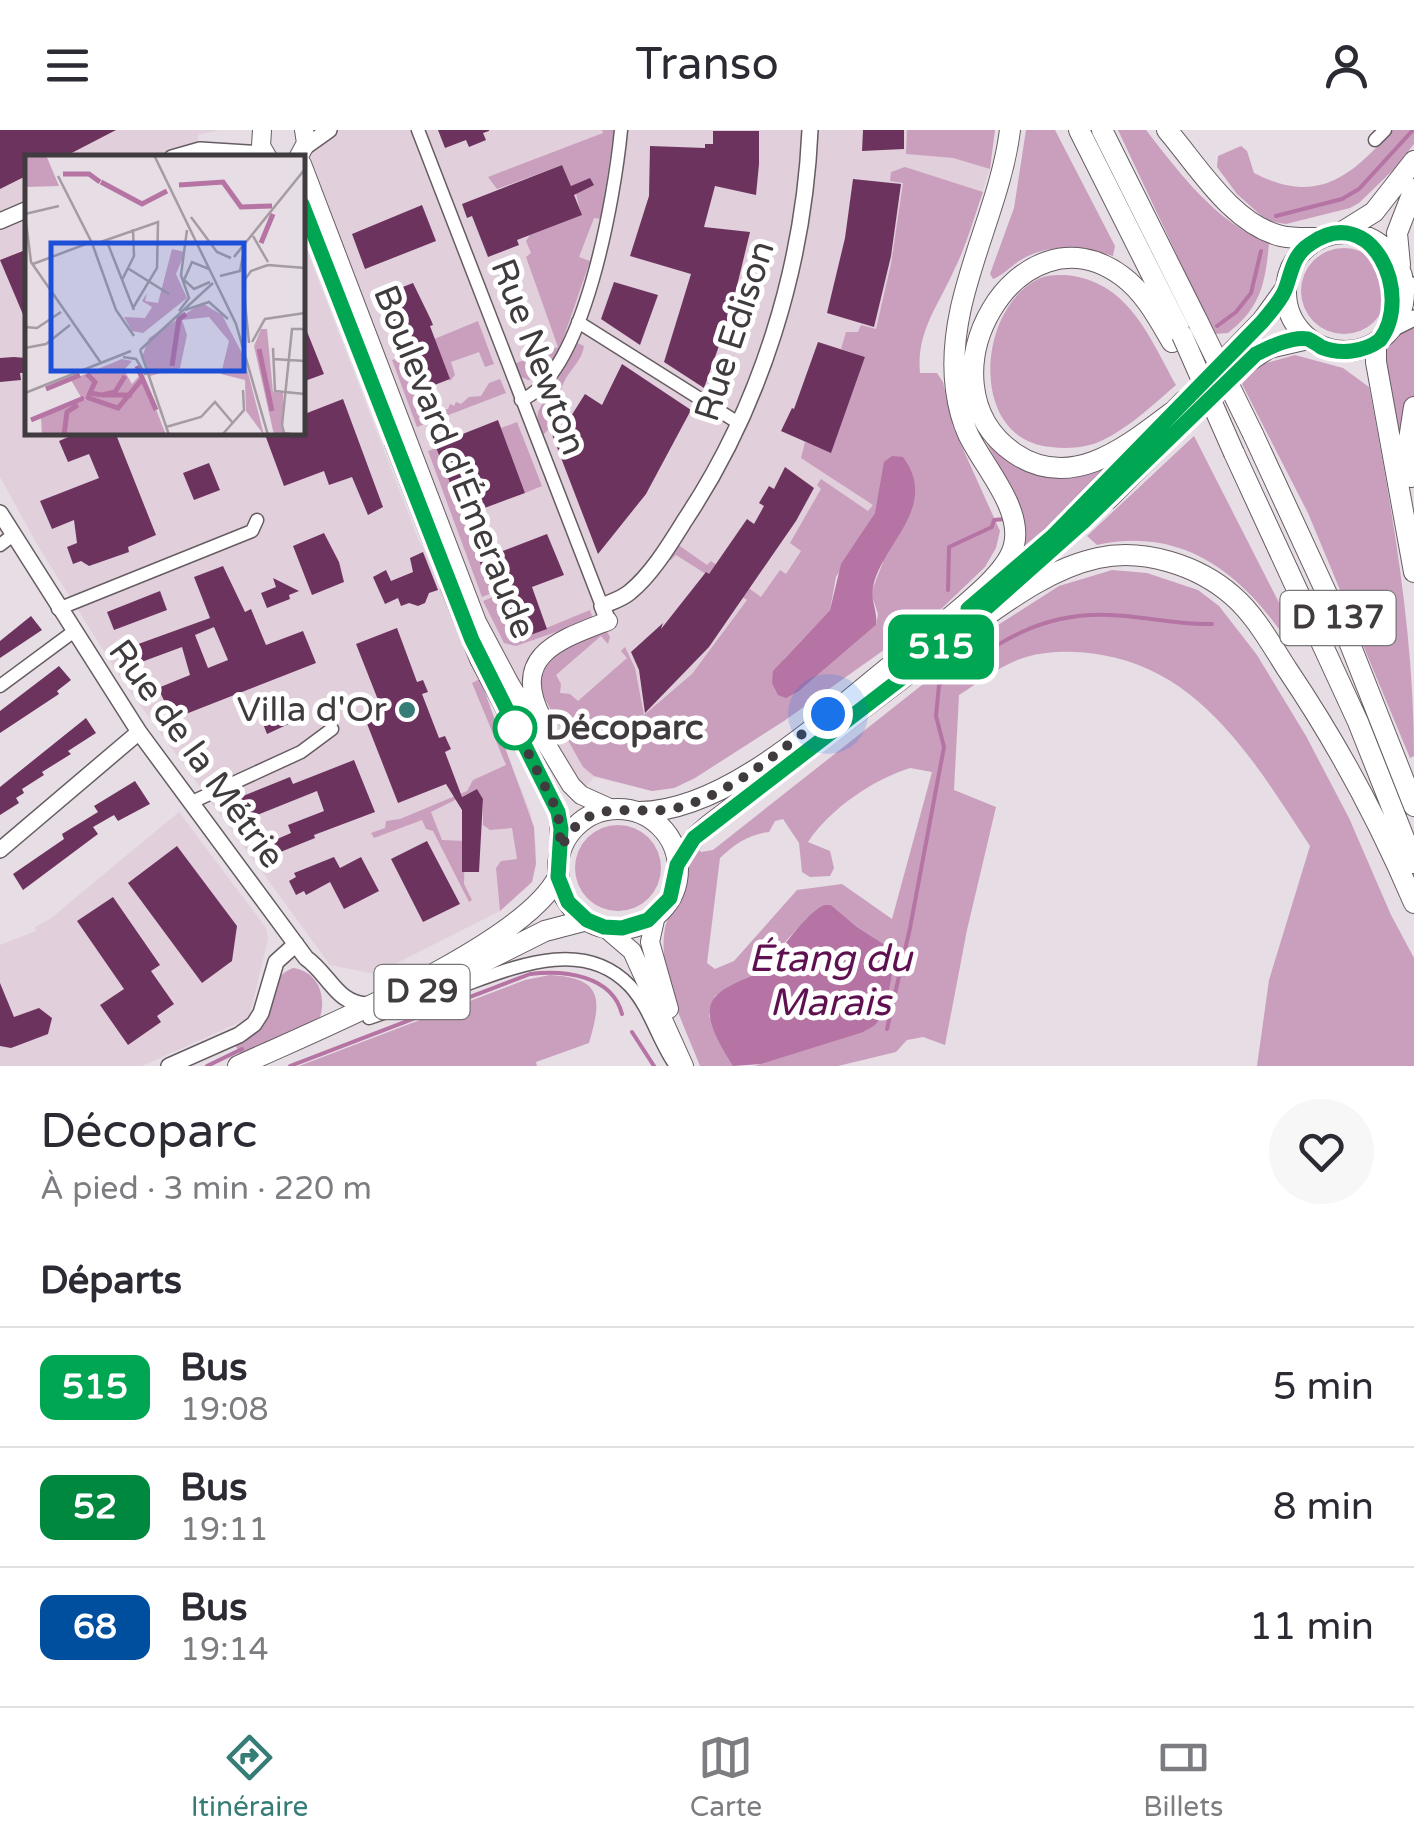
<!DOCTYPE html>
<html lang="fr">
<head>
<meta charset="utf-8">
<style>
	body { margin:0; font-family:"Varela Round",sans-serif; background:#f7f7f7; color:#2b2b33; height:100vh; display:flex; flex-direction:column; font-size:38px; white-space:nowrap }
	* { box-sizing:border-box; margin:0 }
	p { font-size:32px; color:#7c7c81 }
	.icon { flex:none; width:55px; height:55px; fill:none; stroke:currentColor; stroke-width:2; stroke-linecap:round; stroke-linejoin:round }
	.map { position:relative; height:936px; overflow:hidden }
	.sheet { display:flex; flex-direction:column; background:#fff; flex:1 }
	.sheet>* { flex:none }
	.badge { padding:0 20px; border-radius:15px; font-size:35px; line-height:65px }
	.you { position:absolute; width:50px; height:50px; margin:-25px; border:8px solid #fff; border-radius:50%; background:#1a73e8; box-shadow:0 0 0 15px #1a73e833 }
	.map>.badge { position:absolute; translate:-50% -50%; box-shadow:0 0 0 5px #fff }
	h2 { padding:0 40px; font-size:38px; line-height:90px }
	.round { display:grid; place-items:center; flex:none; width:105px; height:105px; border-radius:52px; background:#f7f7f7 }
	.head { display:flex; align-items:center; justify-content:space-between; height:170px; padding:0 40px }
	h1 { font-size:48px; font-weight:600; line-height:75px }
	ul { padding:0; list-style:none }
	li { display:flex; align-items:center; gap:30px; height:120px; padding:0 40px; border-top:2px solid #e1e1e2 }
	li div { flex:1 }
	li b { display:block; font-size:38px }
	li em { font-style:normal }
	li .badge { min-width:110px; font-weight:700; text-align:center }
	header { display:flex; justify-content:space-between; align-items:center; height:130px; padding:0 40px; background:#fff; font-size:45px; font-weight:600 }
	.menu { display:flex; justify-content:space-around; align-items:center; height:140px; border-top:2px solid #e1e1e2; background:#fff; font-size:28px; color:#7c7c81 }
	.menu a { display:grid; justify-items:center; gap:5px }
	.menu .selected { color:#367d77 }
	.map>svg:first-child { display:block }
</style>
</head>
<body>
<header><svg class="icon" aria-label="menu" viewBox="0 0 24 24"><path d="M4 6h16M4 12h16M4 18h16"/></svg>Transo<svg class="icon" aria-label="person" viewBox="0 0 24 24"><circle cx="12" cy="8" r="4"/><path d="M4 21q1-7 8-7t8 7"/></svg></header>
<div class="map">
<svg width="1414" height="936" viewBox="0 0 1414 936">
	<rect width="100%" height="100%" fill="#e7dde4"/>
	<path fill="#e1cfdb" d="M0,0h218l-20,5 -2,22 -168,1v274h274l1,-192 116,301 8,11 64,154 -2,2 41,103 6,36 -4,35 -32,29 -125,63 -45,-9 -208,-285 -84,-134 -38,-69z
		M310,0h597v24l46,4 37,11 -33,96 -31,56 -5,17 -3,20 4,75 -227,345 -21,10 -22,3 -58,-14 -11,13 -88,-145 -188,-483 8,-17z
		M179,682l87,116 2,11 -19,79 -107,48h-142v-121l36,-14 -1,-4 15,-8z"/>
	<path fill="#c99fbd" fill-rule="evenodd" d="M602,0h12l-13,89 -7,-1 -15,39 11,4 -30,87 -19,31 -13,1 -9,-4 -5,-12 44,-17 -32,-90 5,-4 -5,-12 4,-6 51,-20 -7,-30 -3,1 -9,-21 -65,24 -9,-12 115,-44z
		M907,0h88l-5,39 -37,-11 -47,-4z
		M1026,0h29l60,116 -2,10c-31,-9 -64,-14 -94,5 -9,6 -16,14 -26,18l-3,-5 24,-66z
		M1118,0h28c35,45 69,91 123,114 -4,40 -8,63 -41,89l-14,1z
		M1393,0h21v14l-20,25 -35,34 -9,5 -64,16 -19,-3 -30,-27 -20,-27 1,-11 23,-10 6,5 7,22c64,33 97,3 139,-43z
		M905,37l78,25c-9,25 -16,52 -28,76 -16,37 -39,63 -35,105h17l6,9 10,45 47,104 -4,17 -11,19 -45,43 -156,111 -89,57 -21,10 -22,3 -58,-15 -11,-9 -42,-75 -2,-19 16,-22 51,-21 4,7 -2,7 -7,-8 -45,39 5,9 -1,9 10,1 8,7 49,-43 -6,-7 4,-4 10,21 9,47 48,-41 55,-74 -71,-45 -5,5 -4,-3 10,-13 30,21 4,-4 50,36 19,-27 6,4 15,-23 -11,-8 31,-54 -4,-4 4,-6 47,32 5,-6 -72,-47 4,-16 26,10 34,-95 -24,-8 5,-17h12l3,-7 15,4 15,-65 12,-81 -13,-2 1,-9zM875,383l8,49 -12,31 7,21 -2,11 -77,66 -15,-32 46,-49 6,-33z
		M1301 161a43 43 0 1 1 86 0a43 43 0 1 1-86 0Z
		M1066,145c62,6 83,61 110,110 -22,19 -46,42 -73,55 -16,8 -35,9 -52,7 -85,-7 -74,-145 -8,-170 7,-2 16,-2 23,-2z
		M478,191l16,43 -9,3 -6,-15 -28,10 4,13 -5,6 -11,-29 -35,14 13,33 14,4 -3,10 5,2 3,-5 12,-1 2,-5 4,2 2,-4 5,2 8,-7 12,-1 8,-13 11,-4 6,14 -89,34 -25,-67 7,-2 -1,-4z
		M1414,196v70l-15,41 -16,-85 21,-24z
		M575,212l9,4c-2,15 -14,23 -20,36 -9,21 -1,35 -22,54l-5,-14 1,-10z
		M1295,225l48,13 26,19c23,122 45,245 45,369l-4,2 -102,-245 -66,-129 17,-19z
		M517,292l25,64 -17,7 -24,-65z
		M985,305l33,29 98,-5 -84,85 -7,2 -10,-50 -31,-58z
		M1194,306l102,200 -8,6c-45,-67 -104,-116 -191,-97l-10,-9z
		M436,318l28,71 7,-2 14,40 -5,4 12,32 -10,4 -54,-146z
		M1112,440l35,3 51,17 21,16 38,49 49,81 43,82 42,97 23,43v108h-157l12,-86 41,-134c-53,-80 -106,-174 -208,-191 -25,-4 -51,-5 -76,2 -24,7 -46,25 -67,38l-5,95 42,17 -29,123 -22,115 -22,-8 -16,3 -11,12 -58,14h-84l107,-33 22,-24 12,-46 -2,-13 -36,-23 -26,-22 -25,14 -47,52 -44,25 -6,20 24,50h-33c-16,-41 -43,-92 -35,-138 3,-14 12,-23 16,-36 5,-16 6,-30 15,-45l5,5 12,-2 285,-225 61,-39zM910,638l22,4 -40,147 -50,-35 -45,6 -63,71 -19,8 -8,-6 13,-105c14,-14 30,-24 49,-26l6,-11 8,-2 16,24 3,29 8,5 20,-1 4,-8 -4,-17 -22,-9c22,-33 64,-62 102,-74z
		M493,467l3,4 10,-3 16,40 68,-28 3,9 -77,27 -12,-3 -21,-42z
		M480,549l54,148 2,37 -4,18 -32,29 -4,-43 5,-7 16,-2 -5,-31 -22,2 -7,-5v-26l-6,-10 -46,23 11,28 23,1 -1,43 8,16 -3,2 -36,-71 -7,-2 -4,-9 -48,18 -3,-5 14,-5 1,-7 14,-2 67,-28 6,-11 33,-15 -34,-82z
		M575 738a43 43 0 1 1 86 0a43 43 0 1 1-86 0Z
		M293,838c24,3 34,27 27,49l-77,41 -8,-13 29,-20c9,-21 4,-48 29,-57z
		M550,845c53,3 52,24 39,68l-53,19 1,4h-238l226,-86z"/>
	<path fill="#b574a3" d="M892,326l11,1c37,50 -21,86 -30,130 -3,12 5,25 3,38l-77,66 -13,7 -8,-3 -6,-12 1,-12 57,-61 11,-46 34,-51 9,-51z
		M824,775h7l26,22 36,23c4,12 -8,65 -17,74 -3,3 -10,6 -15,9l-100,31 -28,2c-8,-13 -26,-41 -23,-57 2,-21 33,-27 48,-37 26,-19 39,-52 66,-67z"/>
	<g fill="none" stroke-linecap="round" stroke-linejoin="round">
		<path stroke="#b574a3" stroke-width="4" d="M1276,86l66,-17 17,-10 54,-59
			M1217,196l19,-14 15,-19 10,-42
			M948,460l1,-43 43,-20 2,-7 11,-1
			M887,899l23,-101 34,-181 -8,-31 3,-31c56,-40 98,-73 170,-70 35,1 68,10 103,9
			M632,902l22,34
			M207,936l35,-17
			M290,936l240,-92c34,-4 82,1 92,40"/>
	</g>
	<path fill="#6d335f" fill-rule="evenodd" d="M0,0h116l-54,28h-34v17l-28,14z
		M438,0h51v1l-6,2 3,7 -17,7 -3,-7 -21,8z
		M863,0h41v19l-42,2z
		M713,1h46v33l-3,31 -41,-9 -11,41 46,5 -20,83 -26,73 -40,-26 27,-88 -61,-18 19,-60 1,-50 55,2v-4h8z
		M562,35l9,21 19,-8 4,7 -20,10 8,20 -65,25 2,5 -31,12 -16,-41 -5,2 -5,-14z
		M853,49l48,5 -10,72 -17,71 -47,-14 18,-75z
		M422,75l14,36 -71,28 -13,-35z
		M28,119v75h-1l-27,-64z
		M614,152l44,13 -18,50 -39,-26z
		M413,153l18,37 2,5 -3,1 20,53 -36,14 -37,-96z
		M302,189l22,55 -22,8z
		M818,212l47,15 -34,96 -50,-22 11,-23 2,1z
		M14,227l12,1 1,15h-7l1,7 -21,2v-24z
		M622,234l69,46 -45,84 -48,60 -50,-130 13,8 24,-38 17,11z
		M343,269l40,108 -15,8 -16,-38 -23,8 -5,-14 -40,15 -20,-54h38v-17z
		M498,290l27,73 -62,23 -28,-71z
		M80,302h35l41,103 -28,12 1,5 -40,14 -8,-5 -8,3 -6,-17 10,-4 -3,-23 -22,9 -12,-28 59,-23 -10,-24 -21,8 -9,-21z
		M209,333l11,27 -26,10 -11,-27z
		M785,337l29,21 -18,33 -87,126 -64,66 -6,-43 -8,-18 32,-29 -2,6 45,-57 3,2 38,-55 7,5 10,-18 -5,-3 10,-17 5,3z
		M324,403l15,29 5,20 -32,13 -19,-49z
		M547,404l17,41 -32,12 15,42 -25,9 -16,-40 -11,3 -16,-41z
		M423,422l15,38 -9,3 -4,10 -7,3 -9,-3 -8,3 -3,-8 -13,6 -12,-27 13,-7 5,11 22,-9 -3,-14z
		M223,436l22,46 6,-3 15,36 37,-14 13,32 -143,56 -15,-31 32,-13 -8,-28 -46,17 -6,-17 80,-29 -16,-41zM214,497l14,33 -20,8 -13,-33z
		M273,448l26,13 -10,4 1,4 -23,9 -6,-15 15,-6z
		M160,461l7,19 -53,20 -7,-18z
		M31,486l11,14 -42,28v-17z
		M397,498l20,54 6,-2 5,12 -6,2 17,44 6,-2 6,13 -6,3 17,45 15,-8 6,10 -4,73h-17v-62l-16,-26 -48,19 -34,-87 18,-6 -26,-66z
		M59,536l12,14 -14,11 2,3 -59,39v-22z
		M286,576l7,16 -26,12 -7,-18z
		M86,588l10,15 -28,18 3,3 -29,18 2,3 -22,14 2,4 -8,5 3,5 -19,12v-28z
		M354,630l21,52 -61,23 1,3 -42,17 -5,-12 23,-10 -3,-8 36,-14 -7,-20 -70,28 -9,-21 52,-21 3,7z
		M135,651l15,23 -32,17 -4,-6 -21,12 5,7 -75,56 -10,-16 51,-35 -2,-5 36,-22 -4,-6z
		M427,711l33,63 -37,18 -32,-63z
		M177,716l60,80 -5,35 -30,22 -74,-100z
		M334,727l6,11 21,-11 18,34 -35,18 -14,-27 -24,13 -2,-4 -8,4 -7,-14 7,-4 -2,-4z
		M113,767l47,68 -9,6 23,33 -17,12 4,6 -33,23 -28,-40 24,-16 -47,-68z
		M0,853l14,34 25,-9 13,10 -4,16 -37,14 -11,-2z"/>
	<g fill="none" stroke-linecap="round" stroke-linejoin="round">
		<defs>
			<path id="minor" d="M418,0l184,476
				M1375,10l10,-10
				M578,192l162,102
				M521,270c64,-25 94,-207 100,-270
				M0,415l13,-10
				M58,479l194,-78 5,-11
				M0,556l73,-54
				M192,672l109,-50 31,-23
				M369,888c29,-10 58,-20 87,-30 54,-19 126,-53 174,-2 21,23 28,55 46,80"/>
			<path id="tertiary" d="M305,17l24,-17
				M172,28l28,-8 65,4
				M0,91l28,-12
				M1404,152l10,4
				M1392,199l22,-11
				M0,383l139,219 167,226c24,17 30,46 62,47
				M608,491l-6,-15c9,-4 20,-7 28,-14 22,-18 40,-48 55,-72 76,-114 119,-254 125,-390
				M0,720l139,-118
				M169,936l70,-31 15,-11 7,-11 15,-51 20,-18"/>
			<path id="secondary" d="M262,0l-1,16 7,12
				M298,28l8,-15 -2,-13
				M302,34l175,458 33,62 61,101 10,10 31,14
				M302,74l66,167
				M394,313l38,97
				M450,457l29,72 71,135 8,18 3,36
				M542,588c-32,-63 17,-78 66,-97
				M656,785l-6,27 19,67
				M604,797l28,24 52,115"/>
			<path id="primary" d="M1342,102l32,-20 40,-51
				M1286 162a59 59 0 1 1 118 0a59 59 0 1 1-118 0Z
				M1400,135l-3,-32 17,-44
				M1230,224l32,-33 23,-32
				M1240,237l29,-19 39,-9
				M1108,369l86,-86
				M991,460l62,-54 131,-135
				M558 739a60 60 0 1 1 120 0a60 60 0 1 1-120 0Z
				M639,682c107,-1 225,-136 313,-192
				M677,735l17,-27 15,-13 199,-151 51,-43
				M459,844l86,-43 42,-11
				M238,936c76,-35 284,-119 320,-189"/>
			<path id="trunk" d="M1079,0l100,199
				M1102,0l96,192
				M1167,0c31,36 65,94 114,106 12,3 26,2 39,2
				M1376,213v19l38,210
				M1171,283c-45,34 -100,79 -157,40 -101,-70 5,-253 108,-177 23,17 36,42 50,66
				M1253,304l97,210 64,162
				M1234,323l124,269 56,141
				M1411,347l-3,-31 6,-39
				M937,499c22,-21 71,-55 77,-84 9,-37 -31,-79 -46,-111 -6,-13 -10,-29 -12,-44 -12,-90 43,-172 54,-260
				M946,514c46,-31 96,-74 152,-86 45,-10 100,7 135,38 22,19 38,48 54,73 50,74 92,152 127,234"/>
		</defs>
		<use href="#minor" stroke="#665d63" stroke-width="15"/>
		<use href="#tertiary" stroke="#665d63" stroke-width="18"/>
		<use href="#secondary" stroke="#665d63" stroke-width="20"/>
		<use href="#primary" stroke="#665d63" stroke-width="22"/>
		<use href="#trunk" stroke="#665d63" stroke-width="22"/>
		<use href="#minor" stroke="#fff" stroke-width="12"/>
		<use href="#tertiary" stroke="#fff" stroke-width="15"/>
		<use href="#secondary" stroke="#fff" stroke-width="18"/>
		<use href="#primary" stroke="#fff" stroke-width="20"/>
		<use href="#trunk" stroke="#fff" stroke-width="20"/>
		<defs>
			<path id="trunk-bridge" d="M1198,192l55,112
				M1182,205l52,118"/>
		</defs>
		<use href="#trunk-bridge" stroke="#665d63" stroke-width="22" stroke-linecap="butt"/>
		<use href="#trunk-bridge" stroke="#fff" stroke-width="20"/>
	</g>
	<g fill="none" stroke-linecap="round" stroke-linejoin="round">
		<defs>
			<path id="line" d="M302,74l170,436 86,172 3,17 -3,48 10,25 19,18 17,7 18,1 26,-8 22,-22 7,-33 17,-27 252,-194 136,-121 174,-169c14,-7 36,-18 52,-15 1,0 12,7 13,8 19,8 43,5 59,-7 34,-45 -8,-140 -70,-96 -18,12 -18,28 -25,46 -5,12 -15,22 -23,32l-209,214 -85,73"/>
		</defs>
		<use href="#line" stroke="#fff" stroke-width="22"/>
		<use href="#line" stroke="#00a651" stroke-width="15"/>
		<path stroke="#3f3b3e" stroke-width="10" stroke-dasharray="0 18" d="M515,598l-1,-3 44,87 3,36c29,-59 74,-27 123,-42 53,-16 100,-59 144,-92"/>
	</g>
	<circle fill="#367d77" stroke="#fff" stroke-width="4" cx="407" cy="580" r="10"/>
	<circle fill="#fff" stroke="#00a651" stroke-width="5" cx="515" cy="598" r="20"/>
	<g text-anchor="middle" dominant-baseline="central" stroke-width="10" stroke-linejoin="round" paint-order="stroke">
		<g fill="#fff" stroke="#797678" stroke-width="2.5">
			<rect x="1280.5" y="461" width="115" height="54" rx="8"/>
			<rect x="374.5" y="835" width="95" height="54" rx="8"/>
		</g>
		<g font-size="32" font-weight="bold" fill="#3f3b3e">
			<text x="1338" y="488">D 137</text>
			<text x="422" y="862">D 29</text>
		</g>
		<g font-size="35" fill="#3f3b3e" stroke="#fff">
			<text transform="translate(735 201) rotate(-72)">Rue Edison</text>
			<text transform="translate(538 227) rotate(69)">Rue Newton</text>
			<text transform="translate(454 332) rotate(68)">Boulevard d'Émeraude</text>
			<text transform="translate(196 624) rotate(54)">Rue de la Métrie</text>
		</g>
		<g font-size="35" fill="#3f3b3e" stroke="#fff" text-anchor="end">
			<text x="387" y="580">Villa d'Or</text>
		</g>
		<g font-size="35" font-weight="bold" fill="#3f3b3e" stroke="#fff" text-anchor="start">
			<text x="545" y="598">Décoparc</text>
		</g>
		<g font-size="38" font-style="italic" fill="#5f1050" stroke="#fff">
			<text x="830" y="829">Étang du<tspan x="830" dy="44">Marais</tspan></text>
		</g>
	</g>
	<g transform="translate(25 25)">
		<rect width="280" height="280" fill="#e7dde4"/>
		<path d="M0,0h21l13,31 -34,1zM147,94l13,3 -9,22 11,24 -44,35 -11,-2 -8,-14 21,1 7,-11 -10,-6 5,-8 -2,8 13,2zM177,148l20,12 22,42 20,78 -18,-24 -1,-31 -24,-6 8,-33 -20,-24 -27,3 5,15 -7,33 -30,8 -8,-19 7,-19zM236,174h6l6,63 10,1v42h-9l-20,-89zM97,204l10,2 -8,9 8,14 9,-10 4,7 21,54h-124l-1,-17 47,-19h-6l-11,-19z" fill="#c99fbd"/>
		<path fill="none" stroke="#b574a3" stroke-width="5" d="M38,19h26l11,8M76,27l41,22 25,-13M154,30l44,-3 18,25 31,-1M236,88l12,-29M234,194l13,62M112,211l19,44M147,211l7,-47 7,-5M62,219l8,8 -5,11 11,2M21,234l34,-14M76,240h31M77,240l13,-3 10,-16M61,242l32,11 25,-30M6,265l53,-22M39,280l3,-23 11,-7"/>
		<path fill="none" stroke="#a49ca2" stroke-width="2.5" d="M129,0l82,169 32,111M33,21l34,67 24,67 18,26M0,59l6,48 70,101M0,59l34,-8M166,62l26,35 14,6M228,81l15,26M81,84l28,71M67,90l66,-23 -1,46 -24,40M209,102l71,-88M8,109l53,-20M243,110l37,3M104,114l40,25M184,114l-17,-7 -8,18 10,9 16,-7M195,121l20,-5 4,-21M97,125l12,-24 -1,-27M160,155l24,-8 19,17M154,156l10,-13 -8,-23 6,-45M0,172l12,1 24,-16M227,187l13,-23 40,-6M224,188l-6,-61 8,-11 17,-6M0,193l21,-4 24,-19M248,193l2,43 30,3M115,195l73,-67M115,195l29,85M98,202l13,2 10,16M248,204l32,2M0,238l106,-42M141,272l35,-10 14,-15 17,20M197,280l22,-25 -1,-20M272,280l-13,-2 -2,-8 10,-96h13"/>
		<path fill="#1d4ed8" fill-opacity="0.15" stroke="#1d4ed8" stroke-width="5" d="M26,88h193v128h-193z"/>
		<rect width="280" height="280" fill="none" stroke="#3f3b3e" stroke-width="5"/>
	</g>
</svg>
<div class="you" style="left:828px;top:584px"></div>
<b class="badge" style="left:941px;top:517px;background:#00a651;color:#fff">515</b>
</div>
<section class="sheet">
<div class="head"><div><h1>Décoparc</h1><p>À pied · 3 min · 220 m</p></div><a class="round"><svg class="icon" aria-label="heart" viewBox="0 0 24 24"><path d="M12 20l-8-8c-3-5 5-10 8-4 3-6 11-1 8 4z"/></svg></a></div>
<h2>Départs</h2>
<ul>
<li><span class="badge" style="background:#00a651;color:#fff">515</span><div><b>Bus</b><p>19:08</p></div><em>5 min</em></li>
<li><span class="badge" style="background:#00893e;color:#fff">52</span><div><b>Bus</b><p>19:11</p></div><em>8 min</em></li>
<li><span class="badge" style="background:#004f9e;color:#fff">68</span><div><b>Bus</b><p>19:14</p></div><em>11 min</em></li>
</ul>
</section>
<nav class="menu">
<a class="selected"><svg class="icon" aria-label="directions" viewBox="0 0 24 24"><path d="M12 3l9 9-9 9-9-9zM9 14v-3h6M13 9l2 2-2 2"/></svg>Itinéraire</a>
<a><svg class="icon" aria-label="map" viewBox="0 0 24 24"><path d="M3 6l6-2 6 2 6-2v14l-6 2-6-2-6 2zM9 4v14M15 6v14"/></svg>Carte</a>
<a><svg class="icon" aria-label="tickets" viewBox="0 0 24 24"><path d="M3 7h18v10H3zM15 7v10"/></svg>Billets</a>
</nav>
</body>
</html>
